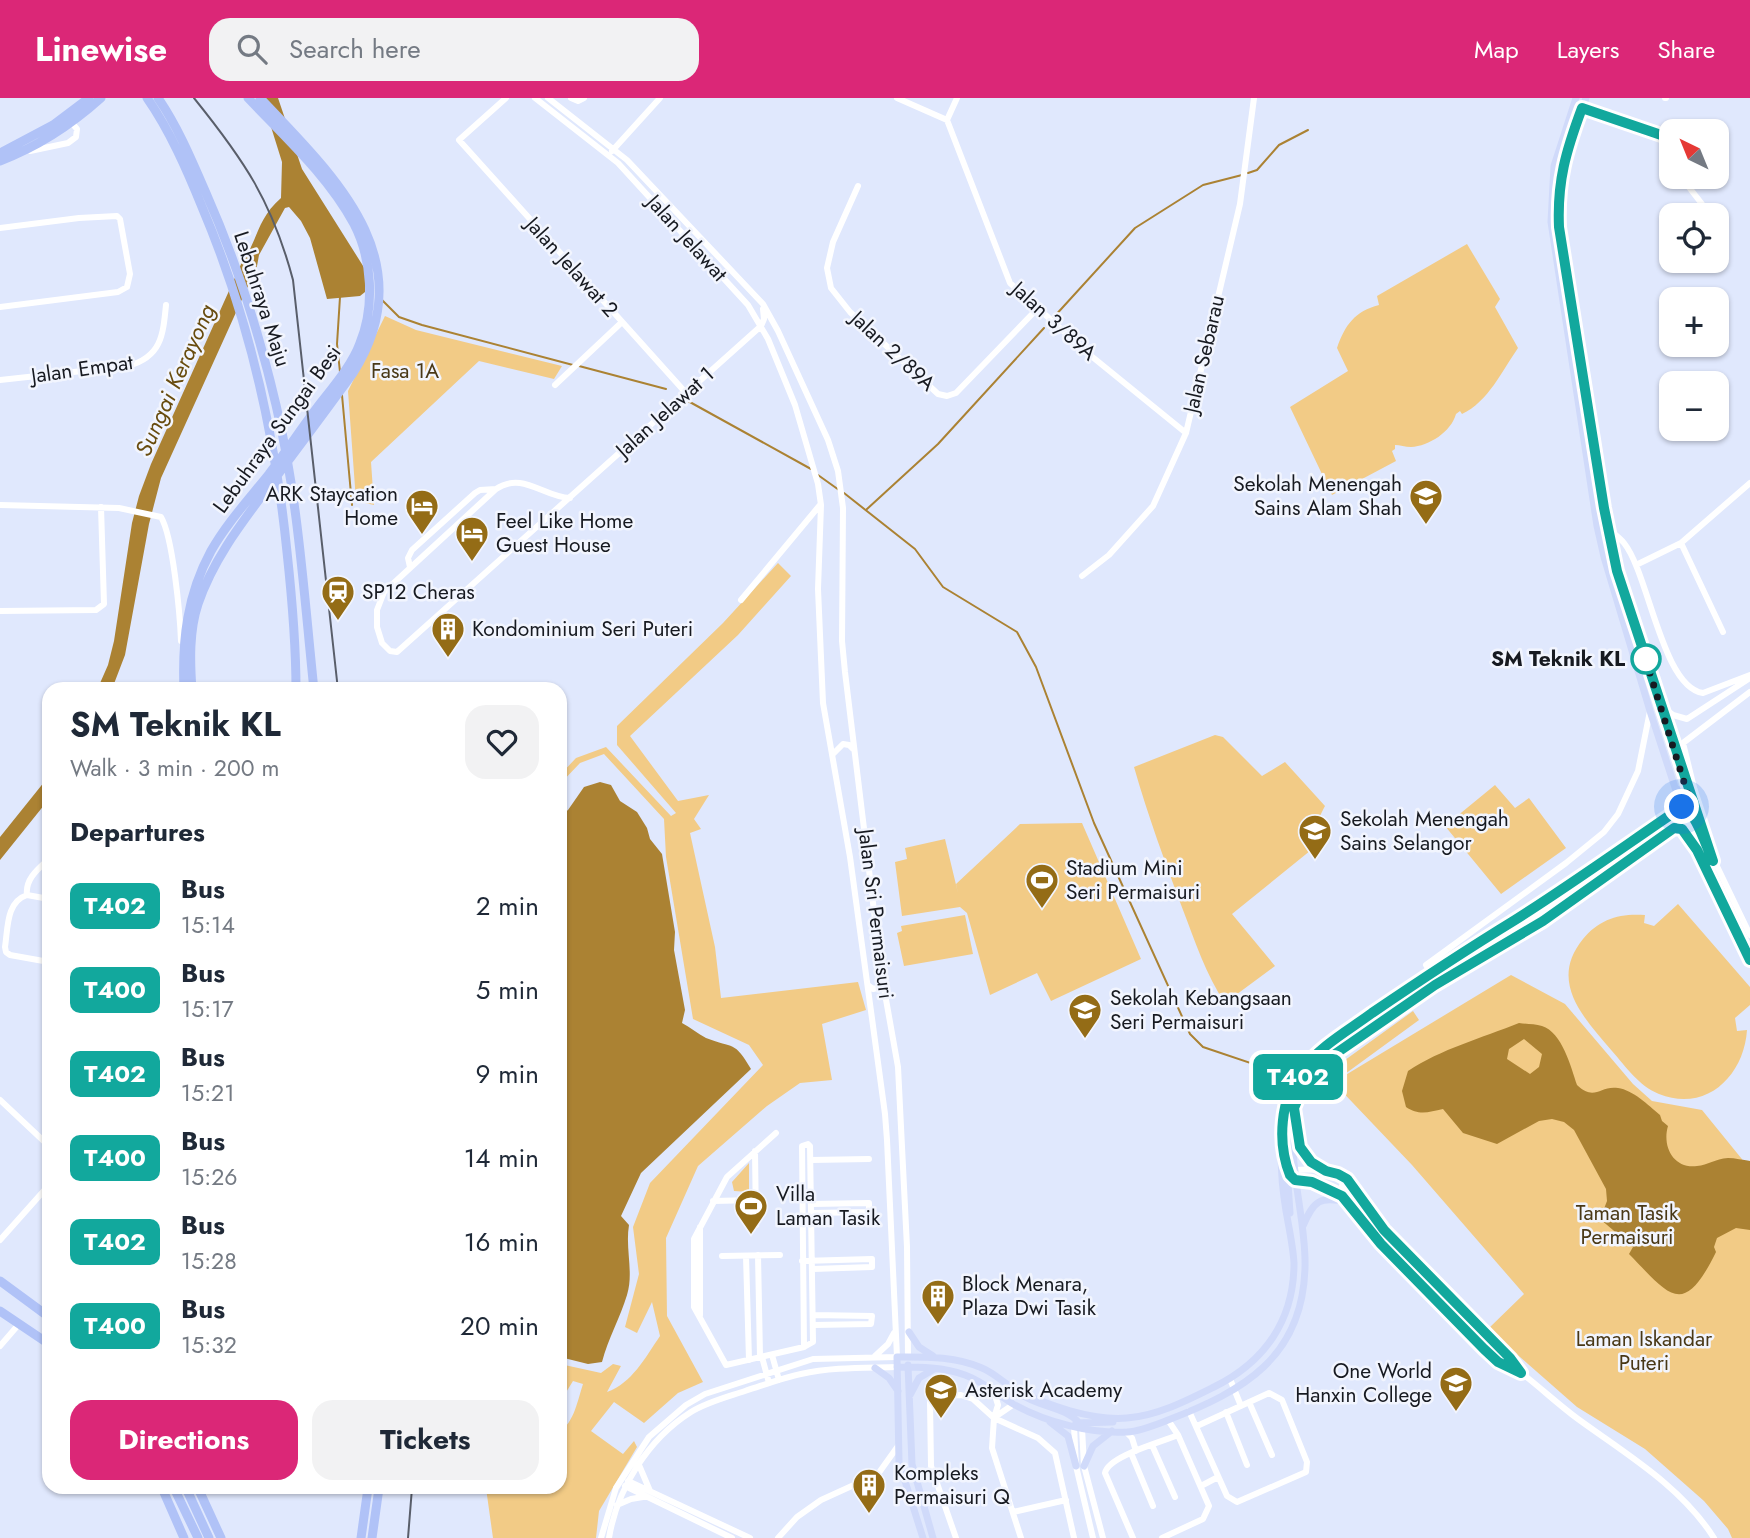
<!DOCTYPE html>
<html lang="en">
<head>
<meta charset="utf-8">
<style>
	body { margin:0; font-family:Jost,sans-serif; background:#f2f2f3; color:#1f2937; height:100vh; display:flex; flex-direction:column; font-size:26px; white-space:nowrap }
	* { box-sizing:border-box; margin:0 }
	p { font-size:23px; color:#747a83 }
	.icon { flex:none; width:38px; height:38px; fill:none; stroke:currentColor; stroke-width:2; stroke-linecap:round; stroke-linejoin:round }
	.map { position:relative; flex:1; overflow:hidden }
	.drawer { position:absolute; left:42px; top:584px; width:525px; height:812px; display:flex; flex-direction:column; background:#fff; border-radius:21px; box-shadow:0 2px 5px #0004 }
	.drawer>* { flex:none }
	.badge { padding:0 14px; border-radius:10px; font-size:24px; line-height:46px }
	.needle { width:46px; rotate:317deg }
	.buttons { position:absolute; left:1659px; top:21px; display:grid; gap:14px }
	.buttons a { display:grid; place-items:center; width:70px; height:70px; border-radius:14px; background:#fff; box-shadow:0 2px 5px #0004; font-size:35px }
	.you { position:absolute; width:35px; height:35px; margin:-18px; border:5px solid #fff; border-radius:50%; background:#1a73e8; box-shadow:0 0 0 10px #1a73e833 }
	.map>.badge { position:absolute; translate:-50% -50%; box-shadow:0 0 0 4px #fff }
	h2 { padding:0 28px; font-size:26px; line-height:63px }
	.round { display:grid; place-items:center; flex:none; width:74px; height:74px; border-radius:21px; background:#f2f2f3 }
	.overview { display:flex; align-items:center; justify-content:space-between; height:119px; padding:0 28px }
	h1 { font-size:33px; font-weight:700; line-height:52px }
	.primary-button { display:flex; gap:14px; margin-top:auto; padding:14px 28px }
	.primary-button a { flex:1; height:80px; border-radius:21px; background:#db2777; color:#fff; font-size:28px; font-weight:700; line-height:80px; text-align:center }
	.primary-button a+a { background:#f2f2f3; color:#1f2937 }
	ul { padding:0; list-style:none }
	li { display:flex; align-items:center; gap:21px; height:84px; padding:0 28px }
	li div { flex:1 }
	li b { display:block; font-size:26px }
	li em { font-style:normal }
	li .badge { min-width:77px; font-weight:700; text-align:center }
	header { display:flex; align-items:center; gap:42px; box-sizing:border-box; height:98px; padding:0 35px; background:#db2777; color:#fff }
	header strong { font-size:33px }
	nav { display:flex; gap:38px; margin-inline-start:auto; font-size:24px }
	.search { width:490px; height:63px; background:#f2f2f3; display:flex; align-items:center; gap:18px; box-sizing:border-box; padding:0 24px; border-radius:21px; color:#747a83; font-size:26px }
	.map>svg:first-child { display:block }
</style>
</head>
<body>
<header>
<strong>Linewise</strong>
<div class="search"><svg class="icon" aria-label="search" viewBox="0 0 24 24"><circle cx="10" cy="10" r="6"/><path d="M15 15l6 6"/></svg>Search here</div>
<nav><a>Map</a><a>Layers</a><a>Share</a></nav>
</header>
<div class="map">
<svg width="1750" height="1440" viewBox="0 0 1750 1440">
	<rect width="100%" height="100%" fill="#e0e8fd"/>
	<path fill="#f2cb86" d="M1467,146l33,55 -5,8 23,41c-16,23 -30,54 -56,66l-2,-3 -4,3c-5,18 -27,32 -45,33 -6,0 -11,-2 -16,-2v4l-3,2 4,10 -64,34 -42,-88 58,-36 -11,-23c8,-23 18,-37 42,-43l-2,-9z
		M385,218l31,14 146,36 -8,13 -75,-18 -108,101 3,43 -18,-4 -8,-110z
		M778,465l13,13 -53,59 -108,101 48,65 31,-6 -15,24 7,10 -11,4 25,114 6,51 137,-16 8,28 -44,14 10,56 -32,3 -33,23 -69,60 -32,72 1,78 36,66 -25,11 -34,30 -30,-21 -23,29 32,23 11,-13 3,6 -38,64 -3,27h-103l-7,-50h74v-57c14,-8 18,-32 23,-47l-10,-3 -13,21v-38l41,9 12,-9 8,2 -14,26c25,-9 38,-34 53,-56l-8,-34 -15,31 -12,-6 14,-53 -6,-47 17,-44 113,-118 -14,-20 -56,-26 -27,-162 -2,-38 -60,-65 -24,9 -20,21v-9l16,-17 30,-11 65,69 5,-3 -59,-68v-19l106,-103z
		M1215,637l8,2 39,39 23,-14 40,44c-7,13 -11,22 -4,36l-89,72 43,52 -50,37c-19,-28 -30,-62 -42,-93 -18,-48 -35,-94 -49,-143z
		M1495,687l20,23 14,-10 37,50 -65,46 -56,-68z
		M1082,725l59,136 -90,42 -14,-28 -47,22 -23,-82 -7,-6 -58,9 -7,-54 12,-3 -2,-11 40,-9 13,54 -2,-9 64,-60z
		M1678,806l72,83v18l-15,13 2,13 10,-1c-3,46 -41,83 -88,64 -20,-8 -33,-27 -47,-43 -28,-33 -64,-69 -29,-112 16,-20 37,-26 62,-24l-1,8 10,3z
		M965,817l8,39 -69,12 -7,-33 5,-2 -1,-5z
		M1511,877l54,29 68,80 19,17 50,9 48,59v369h-18l-4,-9 -24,-28 -59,-52 -68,-42 -89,-78 36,-35 -112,-129 -79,-83 -6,-9 86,-62 6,9 -85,62z
		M749,1065v29l-15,-1 -2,-9z"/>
	<path fill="#ab8233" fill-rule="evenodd" d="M262,0h16l24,71 63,100v23l-5,4 -33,3 -17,-61 -9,-17 -12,-14 -4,1 -26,47 -2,11 -96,212 -12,46 -24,131 -13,34 -15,1 11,-25 6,-24 18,-118 7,-27 12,-32 91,-202c17,-23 14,-42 39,-64l1,-36z
		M49,678v23l-49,61v-23z
		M600,684l11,3 9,16 17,11 10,16 3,11 12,15 13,78 -1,18 11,60 -3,13c8,4 16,11 24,15 28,11 28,2 45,31l-110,104 -20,43 8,9c-4,24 5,47 -2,70 -7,23 -19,44 -25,67l-14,2 -28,-7v-541l8,-6 16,-23z
		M1519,925c8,1 16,1 23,3 20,6 29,41 35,59 18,17 23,0 41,3 15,2 30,17 42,27l2,6 6,5c-6,20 5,43 29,40 11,-1 18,-7 31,-8 7,0 15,2 22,3v69l-14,-2 -19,10 -3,9 2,5c-33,67 -46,44 -87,2l4,-7 -33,-28 7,-18 -1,-12 -32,-59 -10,-8 -12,-3 -13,2 -42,23 -34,-11 -20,-24c-14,3 -24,7 -37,-2l-4,-16 6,-20c33,-22 74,-33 111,-48zM1524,941l18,15 -3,13 -9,7 -23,-15 2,-10z"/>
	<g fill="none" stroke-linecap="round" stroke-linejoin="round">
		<path stroke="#ab8233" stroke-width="2" d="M1248,75l9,-3 22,-25 29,-15
			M340,199l-3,47 3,28
			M382,202l17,17 23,8 151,40
			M1053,220l82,-90 68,-43 39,-10
			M579,268l87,23
			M342,297l10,110
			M688,303l123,68
			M818,377l21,15
			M844,395l71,56 28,38 74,45 19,35 58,156 96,211 13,13 77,26
			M867,411l71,-65 106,-116"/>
		<path stroke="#fff" stroke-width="6" d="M506,0l-47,42 227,253
			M535,0l83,65 130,142 20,34 27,66 23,79 3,21 -3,84 5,114 27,154 35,257 2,26 10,217 -84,2 -108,35 -19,11 -37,32 -33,51 -15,50
			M548,0l79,62 136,144 15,27 50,109 10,31 5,37 -1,133 3,31 37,305 16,90 9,180 1,110
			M571,0l7,3 6,-3
			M897,0l50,22
			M957,0l-10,22 63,163 80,72 96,78
			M1665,0h1
			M1582,10l85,29
			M1663,38l1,13 7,16
			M30,53l38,-8 8,-6 1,-8 -6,-7
			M612,53l48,-53
			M1681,79l21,27 4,11
			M858,88l-25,56 -6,26 4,20 19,24 88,82 9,2 9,-3 81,-84
			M0,130l79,-10 38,-2 3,3 10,55 -3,13 -9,5 -118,15
			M0,282l128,-14c33,-9 35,-30 38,-61
			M555,287l67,-63
			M570,400c-27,-1 -47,-27 -74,-9l-112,103 -7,18v17l5,16 8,8 7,1 364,-326 3,-7 -1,-10
			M0,407l119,3 42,9c12,20 19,98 20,124
			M1608,431c5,4 12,9 16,14 25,31 38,144 79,150l47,-18
			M1681,445l42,89
			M1636,467l45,-22 69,-60
			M410,469l-2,-9 4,-8 63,-57 5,-3 16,-1
			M1082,478l27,-21 44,-49 33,-73 54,-229 14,-106
			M741,502l79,-95
			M0,513l96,-1 8,-6 -3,-97
			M1661,608l12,9 14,4 63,-41
			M833,656l10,-10 6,1 4,4
			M1685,677l23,66
			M1695,694l-12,-49 67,-51
			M1684,716l24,61 42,85
			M1713,760l37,77
			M49,761c-11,10 -24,20 -22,36 -21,7 -19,33 -22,52l1,5 4,3 39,7
			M27,797l22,4
			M1431,874l-5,-7 140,-102 38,-31 14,-18 20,-43 12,-60
			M868,887l5,4 4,-1 5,-10
			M0,1002l49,46
			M776,1035l-49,44 -33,62v68l32,58 78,-18 9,-5 -3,-196 -2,-2 -6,2 2,201
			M755,1053l1,74
			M811,1062l58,-1
			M1294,1072c19,-1 37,-1 53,9l37,51 126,128 10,14
			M1295,1082l17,2 29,14 40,48 103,105c14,13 26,16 40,26 18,14 35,30 54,44 48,35 103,67 136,119
			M1348,1100l-6,-12 3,-1 9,6
			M713,1103l43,-1
			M812,1106l57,-1v9l-57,1
			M700,1129v88
			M0,1142l49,-55
			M758,1157l2,102
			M722,1158l58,-1
			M746,1158l3,104
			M802,1163l70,-2v8l-59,2
			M814,1217l58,1 -1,8 -57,1
			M0,1248l19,-22
			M772,1257l7,25
			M875,1258l13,-12 6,-11
			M762,1259l7,26
			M1230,1281l11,27
			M994,1294l4,13 -4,13 -2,30 29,90
			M1249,1304l23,53
			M1189,1313l38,85 10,6 69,-30 1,-10 -25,-62 -13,-7 -72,33
			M1226,1314l21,53
			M995,1319l19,-13
			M1074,1328l2,40 17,72
			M1082,1330l2,38 19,72
			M1126,1334l6,6 4,13
			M1152,1347l23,52
			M1131,1355l22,53
			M639,1367l11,26
			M628,1383l122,57
			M625,1388l107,52
			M1201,1388l17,-9
			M617,1407l14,-6 12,-2
			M1013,1414l53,-12
			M609,1440c8,-49 39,-99 82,-126 16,-10 36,-15 54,-21 19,-6 37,-13 56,-17 31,-7 64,-6 96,-7
			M778,1440l19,-21 24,-17 57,-26 20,-28
			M956,1440l-25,-72 -1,-64 6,-6 25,-1 12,4 21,19 44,20 17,15 19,85
			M1133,1440l-28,-65c3,-17 57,-31 73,-38
			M1162,1440l41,-19 6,-13 -31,-71 -10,-15"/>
		<path stroke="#d0dafa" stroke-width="7" d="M1576,0l-22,68 -3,56 46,304 7,31 46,154 32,98
			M1686,710l8,9 20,44
			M1664,721l13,-30
			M1668,733l6,-3 8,1 15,22
			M1296,1025c2,25 10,35 31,48
			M1285,1047l2,23 5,9
			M1290,1115l-2,-30 6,-13
			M1303,1128c11,-26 17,-30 44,-24
			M909,1234l10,15 14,9
			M908,1267l4,99 21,74
			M897,1269c22,0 47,0 68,8 19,7 33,20 50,30 31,17 76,29 112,27 14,-1 28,-7 41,-12 76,-29 135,-63 137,-153 1,-31 -7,-64 -10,-95 -6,-47 -4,-76 30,-111l110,-76 108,-64 66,-46 75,-61 6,-10 -1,-6 -72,-227 -9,-42 -46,-276 -3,-66 10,-43 17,-46
			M875,1270l14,10 9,13
			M910,1297l9,-17 15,-9
			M1022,1297c18,13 50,12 60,33
			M1050,1324l18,14 8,30
			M1076,1325l37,-1
			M1084,1368l9,-20 19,-15
			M923,1440l-24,-76 -2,-105c28,0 58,-1 85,11 12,5 22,15 34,22 30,15 77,31 111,28 30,-2 61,-18 87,-31 51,-25 80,-67 80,-124 -1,-17 -5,-35 -8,-52 -5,-30 -7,-61 -2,-92 3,-18 6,-33 17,-48 18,-24 48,-42 72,-58 49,-35 100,-67 150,-99 55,-33 106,-71 159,-107"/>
		<path stroke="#b0c2f7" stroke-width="9" d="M147,0c23,33 40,72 55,109 47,111 73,225 85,345 5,46 9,91 9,138
			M158,0c20,29 34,63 48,95 30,68 53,139 70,212 22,92 28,190 38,285
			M0,55l53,-28 36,-27
			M0,63c37,-14 71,-36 101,-63
			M184,592c-2,-50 3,-95 27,-139 16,-28 38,-52 58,-77 17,-23 33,-46 50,-69 14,-18 33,-40 41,-62 15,-37 12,-84 -6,-119 -26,-48 -69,-87 -106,-126
			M192,592c-2,-28 -3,-59 6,-86 16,-47 46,-84 75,-123 27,-36 54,-72 80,-108 72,-113 -19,-197 -93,-275
			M0,1183l49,36
			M0,1213l49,33
			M162,1390l22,50
			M174,1390l24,50
			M186,1390l23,50
			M198,1390l23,50
			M361,1440l7,-50
			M372,1440l7,-50"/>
		<path stroke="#595e6a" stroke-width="2" d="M194,0c50,62 78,103 99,182l45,410
			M408,1440l4,-50"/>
	</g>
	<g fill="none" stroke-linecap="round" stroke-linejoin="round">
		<defs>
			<path id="line" d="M1671,37l-4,2 -85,-29c-16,43 -25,73 -23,119l45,281 13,63 96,290c-7,-14 -17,-50 -31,-54 -56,38 -110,77 -167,113 -49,30 -96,61 -143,93 -23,17 -52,33 -70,57 -22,28 -25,73 -12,105l5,5 17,2 30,14 39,48 103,105 14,13 23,11 -11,-15 -126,-128 -37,-51 -9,-5 -12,-3 -15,-9 -11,-15 -6,-39 8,-19 13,-18 10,-10 110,-76 108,-64 131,-93 8,1 15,21 53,110"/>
		</defs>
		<use href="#line" stroke="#fff" stroke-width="16"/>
		<use href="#line" stroke="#12a89d" stroke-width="10"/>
		<path stroke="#171a21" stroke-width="7" stroke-dasharray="0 12.6" d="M1646,561l-2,-5 45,144 -2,11 -5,-2"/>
	</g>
	<defs>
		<symbol id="school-pin" viewBox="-11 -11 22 30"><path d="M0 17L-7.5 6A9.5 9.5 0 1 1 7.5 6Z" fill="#946c16" stroke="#f2f5fe"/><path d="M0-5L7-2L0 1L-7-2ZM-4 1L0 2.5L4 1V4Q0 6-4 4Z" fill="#fff"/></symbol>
		<symbol id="hotel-pin" viewBox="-11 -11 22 30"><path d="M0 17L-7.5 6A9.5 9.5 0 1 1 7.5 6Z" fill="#946c16" stroke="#f2f5fe"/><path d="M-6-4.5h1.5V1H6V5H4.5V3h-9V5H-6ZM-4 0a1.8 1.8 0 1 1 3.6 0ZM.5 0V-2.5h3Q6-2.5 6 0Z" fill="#fff"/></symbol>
		<symbol id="station-pin" viewBox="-11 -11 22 30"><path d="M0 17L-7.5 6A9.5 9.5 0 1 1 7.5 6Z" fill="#946c16" stroke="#f2f5fe"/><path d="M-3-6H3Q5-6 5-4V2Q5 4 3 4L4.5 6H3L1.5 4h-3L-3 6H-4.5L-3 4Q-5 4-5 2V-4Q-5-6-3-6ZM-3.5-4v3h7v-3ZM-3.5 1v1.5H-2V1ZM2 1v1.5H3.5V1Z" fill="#fff"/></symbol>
		<symbol id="building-pin" viewBox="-11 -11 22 30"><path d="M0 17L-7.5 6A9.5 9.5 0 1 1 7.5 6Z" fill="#946c16" stroke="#f2f5fe"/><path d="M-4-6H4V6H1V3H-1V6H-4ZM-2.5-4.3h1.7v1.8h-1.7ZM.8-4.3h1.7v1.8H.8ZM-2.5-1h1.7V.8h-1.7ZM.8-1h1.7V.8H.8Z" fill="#fff"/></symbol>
		<symbol id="stadium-pin" viewBox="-11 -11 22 30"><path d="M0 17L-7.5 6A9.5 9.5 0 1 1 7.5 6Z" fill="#946c16" stroke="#f2f5fe"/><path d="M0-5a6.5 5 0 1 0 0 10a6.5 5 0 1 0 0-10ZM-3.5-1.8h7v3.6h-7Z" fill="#fff"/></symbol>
		<symbol id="university-pin" viewBox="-11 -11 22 30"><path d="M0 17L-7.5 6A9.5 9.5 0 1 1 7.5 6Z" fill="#946c16" stroke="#f2f5fe"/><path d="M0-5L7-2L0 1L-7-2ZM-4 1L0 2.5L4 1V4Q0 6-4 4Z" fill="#fff"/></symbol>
	</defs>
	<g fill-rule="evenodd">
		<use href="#school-pin" x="1407" y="379" width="38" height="52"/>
		<use href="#hotel-pin" x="403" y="389" width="38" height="52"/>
		<use href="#hotel-pin" x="453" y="416" width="38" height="52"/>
		<use href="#station-pin" x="319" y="475" width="38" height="52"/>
		<use href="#building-pin" x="429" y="512" width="38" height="52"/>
		<use href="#school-pin" x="1296" y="714" width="38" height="52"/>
		<use href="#stadium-pin" x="1023" y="763" width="38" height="52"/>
		<use href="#school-pin" x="1066" y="893" width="38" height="52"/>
		<use href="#stadium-pin" x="732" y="1089" width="38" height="52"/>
		<use href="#building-pin" x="919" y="1179" width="38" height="52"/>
		<use href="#university-pin" x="1437" y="1266" width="38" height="52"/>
		<use href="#university-pin" x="922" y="1273" width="38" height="52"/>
		<use href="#building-pin" x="850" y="1368" width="38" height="52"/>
	</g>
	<circle fill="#fff" stroke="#12a89d" stroke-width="3.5" cx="1646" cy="561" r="14"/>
	<g text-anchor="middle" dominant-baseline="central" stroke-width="5" stroke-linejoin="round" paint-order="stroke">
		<g font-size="21" fill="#171a21" stroke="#f2f5fe">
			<text transform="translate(687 140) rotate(48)">Jalan Jelawat</text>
			<text transform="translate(572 169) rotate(48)">Jalan Jelawat 2</text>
			<text transform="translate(262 201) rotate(72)">Lebuhraya Maju</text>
			<text transform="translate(1054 223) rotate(42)">Jalan 3/89A</text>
			<text transform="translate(893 253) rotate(43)">Jalan 2/89A</text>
			<text transform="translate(1204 256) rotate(-77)">Jalan Sebarau</text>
			<text transform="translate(82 271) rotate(-8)">Jalan Empat</text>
			<text transform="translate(665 314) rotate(-42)">Jalan Jelawat 1</text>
			<text transform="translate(277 331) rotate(-54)">Lebuhraya Sungai Besi</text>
			<text transform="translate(876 816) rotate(83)">Jalan Sri Permaisuri</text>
		</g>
		<g font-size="21" fill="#493816" stroke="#f2f5fe">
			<text x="405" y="273">Fasa 1A</text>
			<text x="1627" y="1115">Taman Tasik<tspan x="1627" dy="24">Permaisuri</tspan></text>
			<text x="1644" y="1241">Laman Iskandar<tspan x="1644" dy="24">Puteri</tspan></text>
		</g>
		<g font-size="21" fill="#171a21" stroke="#f2f5fe" text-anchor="start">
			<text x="1402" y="386" text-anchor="end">Sekolah Menengah<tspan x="1402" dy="24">Sains Alam Shah</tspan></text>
			<text x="398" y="396" text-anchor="end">ARK Staycation<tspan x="398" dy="24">Home</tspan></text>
			<text x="496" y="423">Feel Like Home<tspan x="496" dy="24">Guest House</tspan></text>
			<text x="362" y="494">SP12 Cheras</text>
			<text x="472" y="531">Kondominium Seri Puteri</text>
			<text x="1340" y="721">Sekolah Menengah<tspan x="1340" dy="24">Sains Selangor</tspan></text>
			<text x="1066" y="770">Stadium Mini<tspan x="1066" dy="24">Seri Permaisuri</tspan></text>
			<text x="1110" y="900">Sekolah Kebangsaan<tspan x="1110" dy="24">Seri Permaisuri</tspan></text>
			<text x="776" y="1096">Villa<tspan x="776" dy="24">Laman Tasik</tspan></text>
			<text x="962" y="1186">Block Menara,<tspan x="962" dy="24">Plaza Dwi Tasik</tspan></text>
			<text x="1432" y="1273" text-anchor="end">One World<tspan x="1432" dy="24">Hanxin College</tspan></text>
			<text x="965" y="1292">Asterisk Academy</text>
			<text x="894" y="1375">Kompleks<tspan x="894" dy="24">Permaisuri Q</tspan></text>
		</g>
		<g font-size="21" font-weight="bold" fill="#171a21" stroke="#f2f5fe" text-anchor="end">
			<text x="1625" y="561">SM Teknik KL</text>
		</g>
		<g font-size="23" font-style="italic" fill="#684c0f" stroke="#f2f5fe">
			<text transform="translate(175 282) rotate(-66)">Sungai Kerayong</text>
		</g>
	</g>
</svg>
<div class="buttons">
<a><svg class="needle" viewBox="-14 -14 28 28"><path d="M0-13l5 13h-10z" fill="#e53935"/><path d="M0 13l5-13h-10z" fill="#747a83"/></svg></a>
<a><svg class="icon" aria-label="locate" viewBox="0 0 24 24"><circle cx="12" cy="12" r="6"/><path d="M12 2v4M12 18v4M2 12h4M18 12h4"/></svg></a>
<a>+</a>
<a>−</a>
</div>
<div class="you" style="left:1682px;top:709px"></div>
<b class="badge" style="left:1298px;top:979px;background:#12a89d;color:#fff">T402</b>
<section class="drawer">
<div class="overview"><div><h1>SM Teknik KL</h1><p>Walk · 3 min · 200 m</p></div><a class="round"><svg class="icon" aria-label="heart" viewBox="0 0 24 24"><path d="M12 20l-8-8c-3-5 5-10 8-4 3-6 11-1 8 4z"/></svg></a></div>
<h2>Departures</h2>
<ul>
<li><span class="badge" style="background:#12a89d;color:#fff">T402</span><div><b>Bus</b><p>15:14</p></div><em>2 min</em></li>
<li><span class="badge" style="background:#12a89d;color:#fff">T400</span><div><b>Bus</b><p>15:17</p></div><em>5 min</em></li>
<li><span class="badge" style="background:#12a89d;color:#fff">T402</span><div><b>Bus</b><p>15:21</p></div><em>9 min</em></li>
<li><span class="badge" style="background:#12a89d;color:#fff">T400</span><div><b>Bus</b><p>15:26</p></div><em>14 min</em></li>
<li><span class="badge" style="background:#12a89d;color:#fff">T402</span><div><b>Bus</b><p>15:28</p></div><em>16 min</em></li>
<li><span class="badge" style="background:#12a89d;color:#fff">T400</span><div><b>Bus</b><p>15:32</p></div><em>20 min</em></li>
</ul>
<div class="primary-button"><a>Directions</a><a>Tickets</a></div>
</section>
</div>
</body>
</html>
